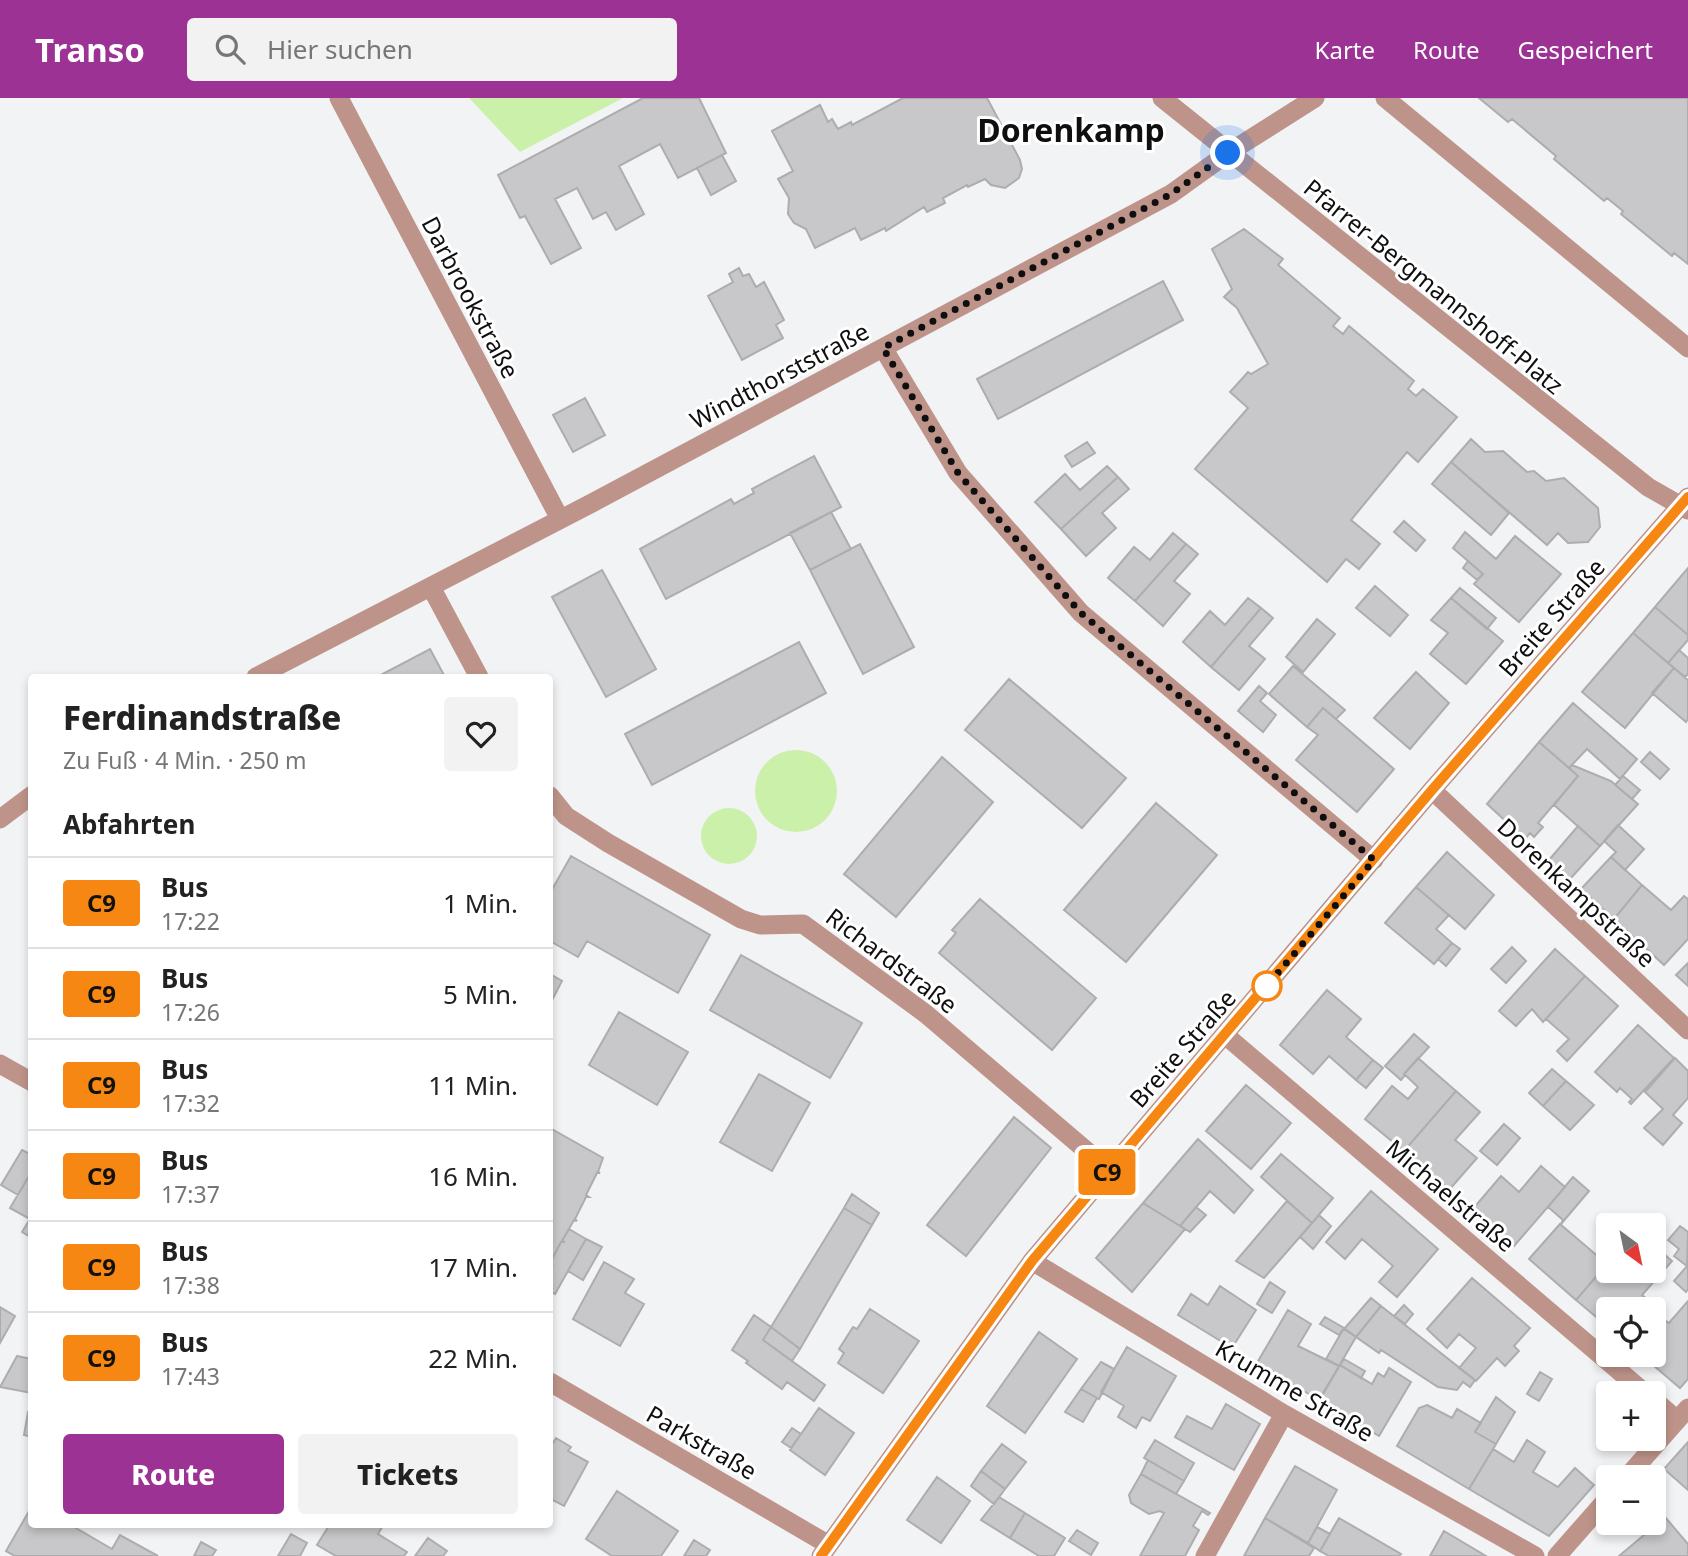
<!DOCTYPE html>
<html lang="de">
<head>
<meta charset="utf-8">
<style>
	body { margin:0; font-family:"Noto Sans",sans-serif; background:#f2f2f2; color:#222; height:100vh; display:flex; flex-direction:column; font-size:26px; white-space:nowrap }
	* { box-sizing:border-box; margin:0 }
	p { font-size:23px; color:#767676 }
	.icon { flex:none; width:38px; height:38px; fill:none; stroke:currentColor; stroke-width:2; stroke-linecap:round; stroke-linejoin:round }
	.map { position:relative; flex:1; overflow:hidden }
	.details { position:absolute; left:28px; top:576px; width:525px; height:854px; display:flex; flex-direction:column; background:#fff; border-radius:7px; box-shadow:0 4px 10px #0003 }
	.details>* { flex:none }
	.badge { padding:0 14px; border-radius:5px; font-size:24px; line-height:46px }
	.needle { width:46px; rotate:147deg }
	.fabs { position:absolute; left:1596px; top:1115px; display:grid; gap:14px }
	.fabs a { display:grid; place-items:center; width:70px; height:70px; border-radius:7px; background:#fff; box-shadow:0 4px 10px #0003; font-size:35px }
	.you { position:absolute; width:35px; height:35px; margin:-18px; border:5px solid #fff; border-radius:50%; background:#1a73e8; box-shadow:0 0 0 10px #1a73e833 }
	.map>.badge { position:absolute; translate:-50% -50%; box-shadow:0 0 0 4px #fff }
	h2 { padding:0 35px; font-size:26px; line-height:63px }
	.round { display:grid; place-items:center; flex:none; width:74px; height:74px; border-radius:7px; background:#f2f2f2 }
	.summary { display:flex; align-items:center; justify-content:space-between; height:119px; padding:0 35px }
	h1 { font-size:33px; font-weight:800; line-height:52px }
	.primary-button { display:flex; gap:14px; margin-top:auto; padding:14px 35px }
	.primary-button a { flex:1; height:80px; border-radius:7px; background:#9b3294; color:#fff; font-size:28px; font-weight:800; line-height:80px; text-align:center }
	.primary-button a+a { background:#f2f2f2; color:#222 }
	ul { padding:0; list-style:none }
	li { display:flex; align-items:center; gap:21px; height:91px; padding:0 35px; border-top:2px solid #e0e0e0 }
	li div { flex:1 }
	li b { display:block; font-size:26px }
	li em { font-style:normal }
	li .badge { min-width:77px; font-weight:700; text-align:center }
	header { display:flex; align-items:center; gap:42px; box-sizing:border-box; height:98px; padding:0 35px; background:#9b3294; color:#fff }
	header strong { font-size:33px }
	nav { display:flex; gap:38px; margin-inline-start:auto; font-size:24px }
	.search { width:490px; height:63px; background:#f2f2f2; display:flex; align-items:center; gap:18px; box-sizing:border-box; padding:0 24px; border-radius:7px; color:#767676; font-size:26px }
	.map>svg:first-child { display:block }
</style>
</head>
<body>
<header>
<strong>Transo</strong>
<div class="search"><svg class="icon" aria-label="search" viewBox="0 0 24 24"><circle cx="10" cy="10" r="6"/><path d="M15 15l6 6"/></svg>Hier suchen</div>
<nav><a>Karte</a><a>Route</a><a>Gespeichert</a></nav>
</header>
<div class="map">
<svg width="1688" height="1458" viewBox="0 0 1688 1458">
	<rect width="100%" height="100%" fill="#f2f3f5"/>
	<path fill="#cbf0a9" d="M469,0h154l-103,54z
		M755 693a41 41 0 1 1 82 0a41 41 0 1 1-82 0Z
		M701 738a28 28 0 1 1 56 0a28 28 0 1 1-56 0Z"/>
	<path fill="#c8c7c9" stroke="#adadaf" stroke-width="2" d="M643,0h56l27,55 -48,25 -18,-34 -41,22 25,48 -28,16 -10,-18 -13,7 -16,-31 -22,11 26,49 -30,16 -26,-48 -5,2 -22,-43z
		M903,0h84l33,62 2,9 -3,9 -14,10 -14,-3 -6,-6 -17,8 -1,-2 -24,13 2,5 -18,9 -3,-5 -38,24 -1,-3 -24,12 -6,-12 -40,20 -9,-19 -12,-6 -6,-9 1,-16 -11,-19 15,-8 -21,-40 48,-26 8,17 4,-3 6,10 13,-7 1,3z
		M1479,0h209v166l-14,-11 -2,3 -51,-42 2,-3 -16,-13 -3,3 -50,-42 2,-3 -44,-37 -4,3z
		M722,57l14,26 -25,14 -14,-27z
		M1244,131l39,30 -5,6 62,53 -7,8 10,8 6,-8 65,55 -6,8 8,7 7,-7 34,28 -39,45 -11,-10 -56,68 29,24 -21,25 -13,-10 -19,23 -132,-113 53,-61 -18,-16 18,-20 3,2 17,-10 -31,-56 -13,-11 8,-8 -20,-40z
		M739,170l4,8 6,-2 7,13 8,-5 20,38 -8,5 7,13 -41,22 -34,-64 25,-14 -4,-8z
		M1163,183l20,39 -185,99 -21,-40z
		M585,300l20,37 -32,17 -20,-37z
		M1471,341l14,13 18,-1 24,21 7,-1 12,10 18,-3 34,30 2,19 -12,15 -20,1 -10,-10 -11,12 -96,-83z
		M1087,344l8,11 -23,14 -7,-11z
		M814,358l27,51 -175,92 -26,-50 91,-50 3,5 20,-11 -2,-4z
		M1451,364l58,51 -18,22 -59,-51z
		M1107,368l11,11 -57,52 -26,-27 30,-28 15,16z
		M1118,379l11,12 -27,24 14,15 -30,28 -25,-27z
		M831,414l20,37 -41,21 -20,-37z
		M1404,423l21,19 -9,11 -22,-19z
		M1465,434l31,27 19,-23 46,38 -42,48 -45,-38 9,-10 -30,-26z
		M1173,435l13,11 -51,57 -27,-23 26,-31 16,13z
		M860,446l54,103 -51,27 -53,-104z
		M1186,446l12,10 -24,27 16,13 -27,32 -28,-25z
		M1468,463l15,13 -6,6 -14,-12z
		M1688,470v67l-33,-28z
		M602,472l54,99 -50,28 -54,-100z
		M1375,488l33,29 -18,21 -34,-28z
		M1460,490l36,30 -9,11 -36,-31z
		M1248,500l13,10 -50,59 -28,-25 27,-31 15,14z
		M1451,500l52,43 -37,43 -36,-30 18,-21 -17,-13z
		M1655,509l33,28v5l-20,23 -35,-30z
		M1261,510l12,10 -24,28 16,13 -26,31 -28,-23z
		M1317,521l18,15 -32,38 -17,-15z
		M1633,535l41,35 -49,60 -43,-36z
		M799,544l27,51 -174,92 -27,-51z
		M430,551l15,28h-68z
		M1679,552l9,8v16l-3,3 -17,-14z
		M1293,568l52,44 -9,9 -13,-11 -16,19 -38,-33z
		M1674,570l14,12v39l-2,3 -34,-29z
		M1416,574l33,31 -39,46 -36,-31z
		M1009,581l117,99 -44,50 -117,-98z
		M1259,588l8,7 -7,8 16,14 -13,17 -25,-21z
		M1573,605l64,56 -17,20 -33,-30 -18,19 -30,-26z
		M1323,610l71,61 -37,43 -61,-52 22,-25 -11,-8z
		M1539,644l39,34 -40,47 5,4 -9,10 -4,-4 -5,6 -38,-35z
		M1650,654l19,17 -9,10 -19,-17z
		M942,659l51,45 -97,115 -52,-43z
		M1572,667l39,16 27,23 -38,42 -46,-41 24,-29 -9,-8z
		M1623,678l17,14 -8,9 -17,-14z
		M1156,705l61,52 -91,107 -62,-52z
		M1618,727l26,24 -19,21 -14,-13 5,-5 -12,-11z
		M1578,728l22,20 -30,33 -21,-19z
		M1447,754l47,43 -29,34 -49,-42z
		M571,758l139,79 -32,58 -91,-52 -9,16 -28,-16v-48z
		M1611,759l31,28 -28,34 -33,-30z
		M1642,787l29,25 13,-14 4,3v40l-24,26 -50,-46z
		M1416,789l33,28 -13,14 16,14 -18,21 -49,-41z
		M980,801l116,99 -44,52 -113,-97 17,-20 -4,-3z
		M1452,845l8,6 -14,17 -8,-7z
		M1512,849l14,14 -20,22 -15,-14z
		M1555,851l30,27 -42,46 -11,-13 -16,17 -17,-15z
		M741,857l121,68 -32,55 -120,-68z
		M1688,865v23l-12,-11z
		M550,876l12,7 -12,23z
		M1585,878l33,30 -51,55 -10,-10 12,-12 -23,-20z
		M1327,892l34,29 -15,18 27,23 -17,20 -27,-24 -16,18 -33,-29z
		M619,914l69,40 -31,53 -68,-40z
		M1638,927l36,33 -43,46 -2,-2 3,-3 -12,-11 -3,4 -22,-20z
		M1414,936l15,13 -25,27 1,1 -4,5 -16,-14z
		M1418,960l38,33 -52,60 -39,-32 27,-33 16,13 10,-12 -14,-13z
		M1675,960l13,13v27l-15,17 9,8 -19,22 -19,-17 19,-19 -18,-17z
		M1373,962l10,8 -17,20 -10,-8z
		M1552,971l14,12 -23,25 -14,-13z
		M759,976l51,29 -38,68 -52,-29z
		M1566,983l28,24 -24,25 -27,-24z
		M1246,987l45,38 -40,46 -45,-38z
		M1456,993l24,21 -25,28 22,18 -28,32 -45,-39z
		M1014,1019l37,31 -85,108 -39,-31z
		M1504,1026l16,14 -23,27 -17,-14z
		M550,1030l53,30 -5,14 2,1h-3l-11,22 3,2h-3l-11,22 2,2 -3,-1 -12,21 3,1h-4l-11,21z
		M1198,1041l55,51 -19,23 -24,-22 -30,35 -37,-23z
		M22,1052l10,5v16l-14,24 -17,-10z
		M1281,1056l52,44 -21,25 -51,-46z
		M1541,1068l24,21 -51,59 -42,-36 29,-34 18,16z
		M32,1073v67l-10,-6 8,-13 -20,-11z
		M1573,1079l16,14 -28,33 2,-4 -15,-13z
		M1371,1093l67,58 -41,48 -18,-15 14,-16 -31,-27 -17,20 -19,-17z
		M852,1096l27,19 -7,12 -28,-17z
		M1287,1103l25,22 -48,55 -28,-17z
		M1143,1105l42,26 -53,63 -36,-34z
		M1196,1109l10,8 -16,17 -10,-6z
		M844,1110l28,17 -72,124 -29,-22z
		M1319,1117l12,11 -18,23 -13,-12z
		M1560,1126l47,40 -31,36 -47,-41z
		M1680,1128l8,6 -1,34 -13,-10 5,-7 -11,-9z
		M569,1131l17,10 -31,55 -5,-3v-26h2l-2,-2 11,-21h4l-3,-1z
		M586,1141l16,8 -19,33 -15,-9z
		M1654,1147l18,16 -30,34 5,4 -9,10h-30v18l-32,-27 32,-37v7h9l-3,5 3,3 7,-8h30z
		M604,1164l30,17 -9,14 19,11 -24,42 -47,-27z
		M1688,1167v24l-2,3 -12,-11z
		M1472,1180l58,50 -16,18 5,5 -14,15 -8,-8 -21,23 -17,-13 17,-20 -17,-14 -12,14 -20,-19z
		M1270,1184l15,10 -13,21 -15,-9z
		M1220,1188l36,24 -24,38 -54,-33 13,-21 17,11z
		M1371,1200l10,8 -25,31 -12,-8z
		M1688,1203v78l-8,9 -40,-34h14v-24l9,-11 6,4z
		M1404,1207l9,9 -8,10 -11,-8z
		M1381,1208l94,74 -5,7 -7,-5 -6,8 -19,-3 -57,-37 -2,3 -23,-16z
		M0,1209l15,9 -15,27z
		M870,1211l49,32 -36,52 -45,-30 6,-10 -5,-4 14,-22 4,2z
		M1288,1212l23,14 -13,22 41,20 -20,34 -62,-37z
		M754,1217l17,12 -8,13 62,45 -11,16 -27,-19 -5,7 -36,-26 2,-2 -16,-11z
		M1325,1219l19,11 -5,7 -19,-11z
		M771,1229l29,22 -8,12 -29,-21z
		M1344,1230l12,9 -17,29 -13,-7z
		M1039,1234l38,27 -52,74 -38,-27z
		M1127,1249l49,29 -26,45 -8,-4 -6,11 -18,-11 6,-11 -23,-14z
		M17,1258l15,3v34l-32,-6z
		M1344,1261l21,12 -4,7 -21,-13z
		M1101,1264l13,7 -15,30 -18,-10z
		M1340,1267l32,19 6,-11 6,4 5,-9 22,14 -32,54 -60,-35z
		M1540,1274l12,7 -13,22 -12,-7z
		M1081,1291l16,9 -14,24 -18,-10z
		M1496,1299l19,15 -19,32 -21,-12z
		M1226,1306l34,20 -26,46 -59,-33 12,-21 25,13z
		M1427,1307l25,13 5,-9 24,14 -6,9 21,12 -27,45 -72,-43 22,-38z
		M819,1310l35,25 -29,42 -35,-25z
		M28,1314l4,1v24l-8,-2z
		M792,1330l9,6 -10,14 -9,-6z
		M556,1340l15,9 -3,4 20,11 -24,44 -11,-6 -3,5v-63l3,1z
		M1155,1342l39,23 -10,18 -40,-23z
		M1527,1342l18,12 -12,20 25,15 17,-19 19,17 -45,51 -80,-47 24,-40 21,13z
		M1688,1344v48l-24,-21z
		M1002,1346l24,18 -21,27 -24,-18z
		M1148,1362l36,21 -8,13 -35,-20z
		M1295,1368l42,24 -29,53 -43,-25z
		M981,1373l24,18 -11,15 -23,-18z
		M1141,1376l69,39 -2,2 -6,-4 -9,15 6,4 -14,26h-45l24,-43 -4,-2 -11,3 -18,-11 -2,-8z
		M937,1379l33,24 -29,42 -34,-23z
		M617,1393l61,40 -17,25h-49l-26,-17z
		M999,1399l26,16 -15,25 -29,-18z
		M32,1408v18h37l43,25 8,-14 38,21h-143l-9,-5z
		M1025,1415l40,25 -11,18h-15l-29,-18z
		M1665,1419l23,27v12h-69l31,-26v-3l9,-8z
		M1265,1420l49,30 -5,8h-65z
		M1339,1420l62,36 -2,2h-70l-9,-5z
		M330,1426h54l-6,10 29,18 -3,4h-68l-19,-11z
		M1317,1429l13,7 -10,17 -12,-8z
		M1077,1432l21,13 -7,12 -22,-14z
		M1444,1433l42,25h-56z
		M291,1436l16,9 -7,13h-22z
		M428,1440l19,13 -4,5h-28z
		M694,1442l16,10 -4,6h-22z
		M201,1444l15,8 -4,6h-18z"/>
	<g fill="none" stroke-linecap="round" stroke-linejoin="round">
		<path stroke="#be948a" stroke-width="19" d="M339,0l221,421
			M1162,0l486,389 40,23
			M1385,0l303,250
			M883,250l75,125 123,140 293,247
			M431,489l48,90
			M256,579l336,-174 579,-309 57,-41 87,-55
			M1432,692l256,240
			M550,698l16,20 42,27 133,76 19,6 43,-1 123,90 183,156
			M0,721l32,-24
			M1225,937l420,358
			M0,966l32,18
			M1032,1163l252,153 251,142
			M550,1284l279,163
			M1654,1302l23,20
			M1627,1379l61,-69
			M821,1458l211,-295 400,-471 256,-293
			M1205,1458l79,-142
			M1557,1458l51,-58"/>
	</g>
	<g fill="none" stroke-linecap="round" stroke-linejoin="round">
		<defs>
			<path id="line" d="M821,1458l211,-295 400,-471 256,-293"/>
		</defs>
		<use href="#line" stroke="#fff" stroke-width="16"/>
		<use href="#line" stroke="#f68712" stroke-width="10"/>
		<path stroke="#0f0f10" stroke-width="7" stroke-dasharray="0 12.6" d="M1228,55l-57,41 -288,154 75,125 123,140 293,247 -109,128 2,-2"/>
	</g>
	<circle fill="#fff" stroke="#f68712" stroke-width="3.5" cx="1267" cy="888" r="14"/>
	<g text-anchor="middle" dominant-baseline="central" stroke-width="6" stroke-linejoin="round" paint-order="stroke">
		<g font-size="24" fill="#0f0f10" stroke="#fff">
			<text transform="translate(1434 188) rotate(39)">Pfarrer-Bergmannshoff-Platz</text>
			<text transform="translate(471 199) rotate(62)">Darbrookstraße</text>
			<text transform="translate(779 277) rotate(-28)">Windthorststraße</text>
			<text transform="translate(1551 519) rotate(-49)">Breite Straße</text>
			<text transform="translate(1577 794) rotate(43)">Dorenkampstraße</text>
			<text transform="translate(892 862) rotate(37)">Richardstraße</text>
			<text transform="translate(1182 950) rotate(-49)">Breite Straße</text>
			<text transform="translate(1451 1097) rotate(40)">Michaelstraße</text>
			<text transform="translate(1295 1292) rotate(30)">Krumme Straße</text>
			<text transform="translate(702 1344) rotate(30)">Parkstraße</text>
		</g>
		<g font-size="32" font-weight="bold" fill="#0f0f10" stroke="#fff">
			<text x="1071" y="31">Dorenkamp</text>
		</g>
	</g>
</svg>
<div class="fabs">
<a><svg class="needle" viewBox="-14 -14 28 28"><path d="M0-13l5 13h-10z" fill="#e53935"/><path d="M0 13l5-13h-10z" fill="#767676"/></svg></a>
<a><svg class="icon" aria-label="locate" viewBox="0 0 24 24"><circle cx="12" cy="12" r="6"/><path d="M12 2v4M12 18v4M2 12h4M18 12h4"/></svg></a>
<a>+</a>
<a>−</a>
</div>
<div class="you" style="left:1228px;top:55px"></div>
<b class="badge" style="left:1107px;top:1074px;background:#f68712;color:#111">C9</b>
<section class="details">
<div class="summary"><div><h1>Ferdinandstraße</h1><p>Zu Fuß · 4 Min. · 250 m</p></div><a class="round"><svg class="icon" aria-label="heart" viewBox="0 0 24 24"><path d="M12 20l-8-8c-3-5 5-10 8-4 3-6 11-1 8 4z"/></svg></a></div>
<h2>Abfahrten</h2>
<ul>
<li><span class="badge" style="background:#f68712;color:#111">C9</span><div><b>Bus</b><p>17:22</p></div><em>1 Min.</em></li>
<li><span class="badge" style="background:#f68712;color:#111">C9</span><div><b>Bus</b><p>17:26</p></div><em>5 Min.</em></li>
<li><span class="badge" style="background:#f68712;color:#111">C9</span><div><b>Bus</b><p>17:32</p></div><em>11 Min.</em></li>
<li><span class="badge" style="background:#f68712;color:#111">C9</span><div><b>Bus</b><p>17:37</p></div><em>16 Min.</em></li>
<li><span class="badge" style="background:#f68712;color:#111">C9</span><div><b>Bus</b><p>17:38</p></div><em>17 Min.</em></li>
<li><span class="badge" style="background:#f68712;color:#111">C9</span><div><b>Bus</b><p>17:43</p></div><em>22 Min.</em></li>
</ul>
<div class="primary-button"><a>Route</a><a>Tickets</a></div>
</section>
</div>
</body>
</html>
